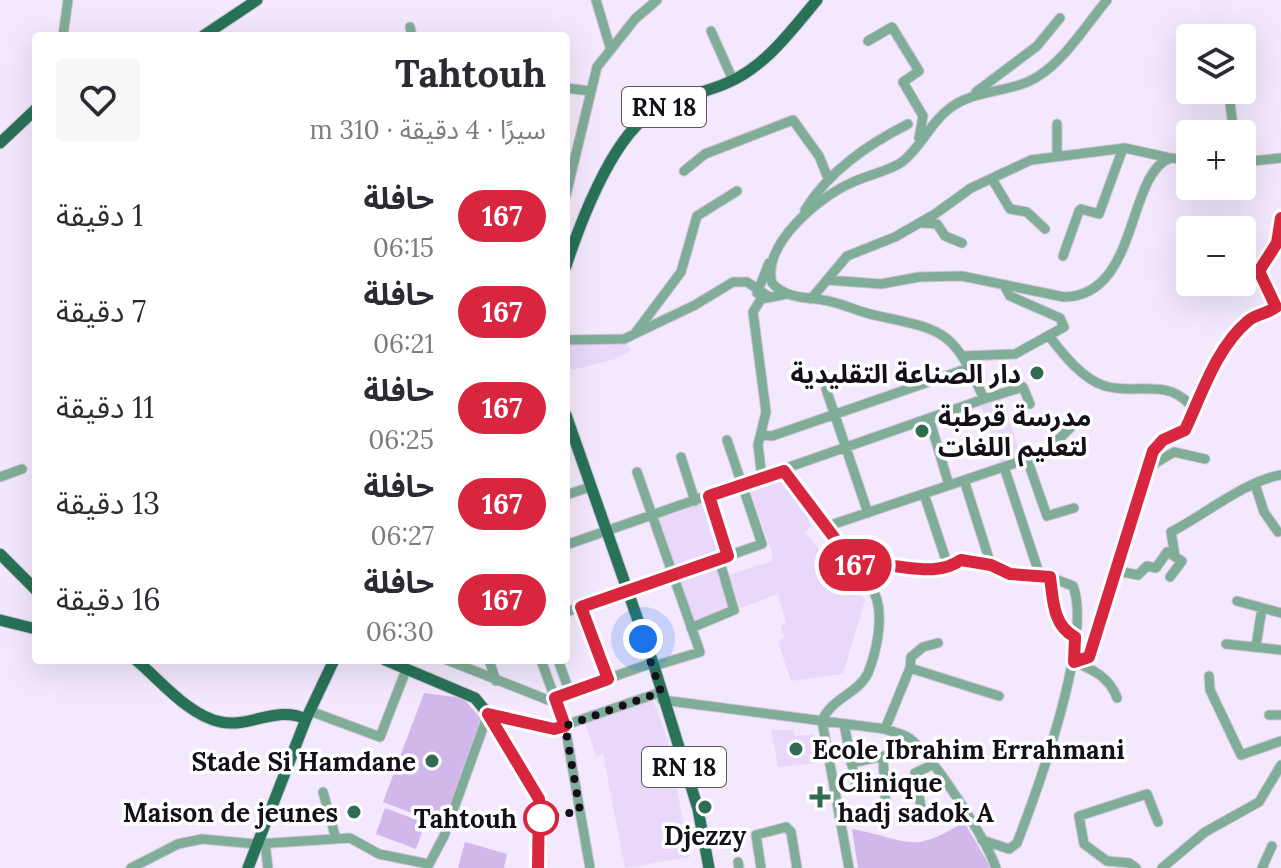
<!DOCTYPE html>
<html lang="ar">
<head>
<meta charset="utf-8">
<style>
	body { margin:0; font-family:Lora,"Noto Sans Arabic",serif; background:#f7f7f7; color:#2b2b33; direction:rtl; height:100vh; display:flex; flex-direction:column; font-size:30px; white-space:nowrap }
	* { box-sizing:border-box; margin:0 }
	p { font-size:26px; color:#7c7c81 }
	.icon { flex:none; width:44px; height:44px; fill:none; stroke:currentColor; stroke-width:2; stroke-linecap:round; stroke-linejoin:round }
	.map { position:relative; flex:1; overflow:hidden; direction:ltr }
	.drawer { position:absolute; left:32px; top:32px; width:538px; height:632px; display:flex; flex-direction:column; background:#fff; border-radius:8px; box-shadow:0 8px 32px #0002; direction:rtl }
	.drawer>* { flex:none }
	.badge { padding:0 16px; border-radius:26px; font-size:28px; line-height:52px }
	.fabs { position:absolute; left:1176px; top:24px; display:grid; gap:16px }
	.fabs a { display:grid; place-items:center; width:80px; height:80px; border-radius:8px; background:#fff; box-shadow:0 8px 32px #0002; font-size:40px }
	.you { position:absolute; width:40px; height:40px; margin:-20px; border:6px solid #fff; border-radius:50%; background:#1a73e8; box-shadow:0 0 0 12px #1a73e833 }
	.map>.badge { position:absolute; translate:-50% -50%; box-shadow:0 0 0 4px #fff }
	.round { display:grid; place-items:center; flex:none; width:84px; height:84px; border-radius:8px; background:#f7f7f7 }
	.head { display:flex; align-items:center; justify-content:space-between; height:136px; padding:0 24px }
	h1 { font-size:38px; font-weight:700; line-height:60px }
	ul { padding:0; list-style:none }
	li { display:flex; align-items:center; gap:24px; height:96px; padding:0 24px }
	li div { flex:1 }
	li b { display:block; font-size:30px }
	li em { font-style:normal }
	li .badge { min-width:88px; font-weight:700; text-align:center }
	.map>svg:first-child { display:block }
</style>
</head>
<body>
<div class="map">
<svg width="1281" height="868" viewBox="0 0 1281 868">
	<rect width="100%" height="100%" fill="#f3e8fd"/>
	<path fill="#e9d8f9" d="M566,343h59l7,7 -17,9 -43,11 -6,-9z
		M1001,398l20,58 -20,6 -20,-56z
		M781,473l16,21 14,32 -6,7 60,67 -22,74 -52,7 -13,-39 6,-5 -3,-11 5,-3 -8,-29 -38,14 -11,-33 43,-14v-9l-21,-59 4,-11z
		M706,502l19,58 -51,17 -19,-58z
		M717,569l12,39 -36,15 -15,-40z
		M653,700l14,38 23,119 -65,11 -22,-114 -7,2 -11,-32z
		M771,730h22l2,6 19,-2 6,29 -42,4z"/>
	<path fill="#d2b7eb" d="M424,693l39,5 19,22 -39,105 -60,-23z
		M385,808l40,15 -9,26 -40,-15z
		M964,822l27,46h-133l-6,-39c56,10 58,27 112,-7z
		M465,842l42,12 -3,14h-46z"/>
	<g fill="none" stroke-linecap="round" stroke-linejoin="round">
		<defs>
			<path id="minor" d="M596,0l14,47
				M410,27l2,9
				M711,31l22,49
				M63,36l5,-36
				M868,41l24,-14 27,44 -16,11 20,34 -4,22
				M566,88l24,3
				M976,92l61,-46 23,-28
				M1230,103l4,31
				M1057,154v-30
				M1242,162l39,-4
				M684,171l21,-17 88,-34 26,36 9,22
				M992,179l18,30 17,3 18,17
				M566,195l31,-128 38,-48 22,-19
				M805,210c24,-39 62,-65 103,-86
				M923,223l14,1 8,12 17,7
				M1063,256l16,-45 2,-2 18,5 24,-66
				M827,280l54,4 38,-7 43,-1 102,21c75,-1 62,-122 106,-139l20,2
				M757,293l12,-30
				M811,299l36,-43 48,-19 40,-23 36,-26 60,-28 94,-12 45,10
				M636,332l45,-60 16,-56 40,-25
				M1049,336c14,18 33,43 56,50 29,9 61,-8 84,18
				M566,340l58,-1 71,-34 38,-23h14l21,14
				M962,356l53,-2 49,-27 -4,-9 -50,-22 -6,-11
				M826,389l42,124
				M984,399c-33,-74 -41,-68 -114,-85 -16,-4 -31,-12 -47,-14 -19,-3 -38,-2 -51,-17 -10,-39 47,-86 79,-100 16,-8 36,-11 51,-21 21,-16 29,-43 54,-58 25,-15 57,-12 81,-27 28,-17 49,-52 70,-77
				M929,418l20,67
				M761,435l11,1 197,-68
				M681,457l14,44
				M1027,459l20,57 27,-8
				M1149,467l25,-15 31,7
				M784,471c23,28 83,97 93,129 6,22 -1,53 -9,73 -10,21 -37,25 -46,48l27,147
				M637,472l63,180 -46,14
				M0,477l22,-8
				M762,478l-4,-33 8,-33 -13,-100 8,-13 26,-5
				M964,480l27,85
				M1255,484l9,28 14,20
				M924,494l25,75
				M566,495l24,-8
				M709,496l19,60
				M828,526l217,-73 27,-27
				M566,545l418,-146 39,-12 7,17
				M1175,556l-4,-24c33,-17 76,-52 110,-57
				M857,568c35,-11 73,14 104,-8l30,5 19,9 33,2
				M1117,571l21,4 9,-9 9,2 11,-16 15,9 -12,16
				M1050,577c3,23 3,49 25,60
				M1237,601l44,12
				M581,607l27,72
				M566,612l196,-68 -35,-104
				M691,628l43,-18 -15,-51
				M1226,644l55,6
				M1256,646l6,-38
				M447,660l101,40 104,-37
				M489,660l7,21
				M541,660l24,66 25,142
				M558,660l12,33
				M910,668l89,28
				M1209,676l1,14 31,65 40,-14
				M1117,698c-7,-20 -24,-29 -43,-36l11,-2 8,-9 60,-200 10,-11 22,-10c17,-36 31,-82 63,-109 8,-7 19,-8 28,-14l-17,-36 18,-28 4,-25
				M662,700l223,29c8,3 17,4 24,9 24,18 77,101 87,130
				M310,711l70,26 26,-67
				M1269,715h12
				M844,724l12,61
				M885,729l25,-61 1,-11 12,-10 15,-4
				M883,757l3,57
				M851,763l58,-12
				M323,792l13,47
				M923,819l-8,-46 17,-8
				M982,840l27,9 8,-6c21,-54 76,-206 56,-257l-34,-13 -35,-106
				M265,843l3,25
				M738,862l1,6
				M131,868l47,-24 24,-5 54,5 94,-6 29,16 49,10
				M427,868l17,-32 44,-122 66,15 107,-37
				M761,868l-5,-33 30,-8 5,5 6,36
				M1136,868l-7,-5 -22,-2 -23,-17 -5,-28 68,-22 11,28
				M1162,868l43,-36 54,-30 22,-37
				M1262,868l10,-22"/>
			<path id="major" d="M203,36l54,-36
				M0,143l36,-34
				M566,266c14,-43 44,-122 81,-150 23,-18 55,-22 80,-33 39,-17 63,-51 90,-83
				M566,415l88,251 44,143 11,59
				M0,554l36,36
				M0,620l36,9
				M136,660c24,20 53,56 85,62 29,6 56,-17 85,-3l28,-59
				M385,660l90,38 13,16 51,85 -1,69
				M248,868l58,-149"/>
		</defs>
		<use href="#minor" stroke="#cfc5d8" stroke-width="11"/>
		<use href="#major" stroke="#cfc5d8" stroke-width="13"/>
		<use href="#minor" stroke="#80ad98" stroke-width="9"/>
		<use href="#major" stroke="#287257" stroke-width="11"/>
	</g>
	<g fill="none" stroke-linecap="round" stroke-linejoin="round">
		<defs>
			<path id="line" d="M538,868l1,-69 -51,-85 66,15 11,-3 -10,-28 53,-19 -27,-72 147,-51 -19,-60 75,-25 73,97c35,-11 72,14 104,-8l30,5 19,9 40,3c3,23 3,49 25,60l-1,25 15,-5 64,-206 10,-11 22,-10c17,-36 31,-82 63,-109 8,-7 19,-7 28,-14l-17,-36 18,-28 4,-25"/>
		</defs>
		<use href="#line" stroke="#fff" stroke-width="18"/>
		<use href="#line" stroke="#d7263d" stroke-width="12"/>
		<path stroke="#140f18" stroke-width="8" stroke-dasharray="0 14.4" d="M541,818l39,-7 -15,-85 96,-34 -18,-53"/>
	</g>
	<g fill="#316b54" stroke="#fff" stroke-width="3">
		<circle cx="1037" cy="373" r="8"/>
		<circle cx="922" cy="431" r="8"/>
		<circle cx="796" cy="749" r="8"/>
		<circle cx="432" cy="761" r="8"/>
		<path d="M816 785h8v8h8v8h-8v8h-8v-8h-8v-8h8z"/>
		<circle cx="705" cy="807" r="8"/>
		<circle cx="354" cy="812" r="8"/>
	</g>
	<circle fill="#fff" stroke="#d7263d" stroke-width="4" cx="541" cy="818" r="16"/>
	<g text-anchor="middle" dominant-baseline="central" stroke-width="7" stroke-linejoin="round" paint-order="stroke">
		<g fill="#fff" stroke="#5a575d" stroke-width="2">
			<rect x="622" y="87" width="84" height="40" rx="6"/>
			<rect x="642" y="747" width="84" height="40" rx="6"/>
		</g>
		<g font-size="24" font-weight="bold" fill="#140f18">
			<text x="664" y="107">RN 18</text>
			<text x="684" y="767">RN 18</text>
		</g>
		<g font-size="26" font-weight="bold" fill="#140f18" stroke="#fff" text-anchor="end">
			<text x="1021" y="373">دار الصناعة التقليدية</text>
			<text x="938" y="416" text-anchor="start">مدرسة قرطبة<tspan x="938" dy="30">لتعليم اللغات</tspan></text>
			<text x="812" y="749" text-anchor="start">Ecole Ibrahim Errahmani</text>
			<text x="416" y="761">Stade Si Hamdane</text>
			<text x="838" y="782" text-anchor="start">Clinique<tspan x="838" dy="30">hadj sadok A</tspan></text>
			<text x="338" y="812">Maison de jeunes</text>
			<text x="705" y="835" text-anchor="middle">Djezzy</text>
		</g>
		<g font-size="26" font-weight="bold" fill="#140f18" stroke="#fff" text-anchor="end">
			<text x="517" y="818">Tahtouh</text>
		</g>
	</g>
</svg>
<div class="fabs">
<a><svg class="icon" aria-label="layers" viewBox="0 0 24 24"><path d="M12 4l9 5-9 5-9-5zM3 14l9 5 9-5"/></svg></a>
<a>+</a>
<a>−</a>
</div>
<div class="you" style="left:643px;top:639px"></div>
<b class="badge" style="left:855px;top:565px;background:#d7263d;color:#fff">167</b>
<section class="drawer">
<div class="head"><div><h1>Tahtouh</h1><p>سيرًا · 4 دقيقة · 310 m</p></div><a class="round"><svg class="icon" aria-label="heart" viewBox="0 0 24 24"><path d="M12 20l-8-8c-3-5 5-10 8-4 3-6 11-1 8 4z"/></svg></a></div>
<ul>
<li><span class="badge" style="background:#d7263d;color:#fff">167</span><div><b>حافلة</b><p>06:15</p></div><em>1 دقيقة</em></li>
<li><span class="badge" style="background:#d7263d;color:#fff">167</span><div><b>حافلة</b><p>06:21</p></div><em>7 دقيقة</em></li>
<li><span class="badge" style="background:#d7263d;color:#fff">167</span><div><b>حافلة</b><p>06:25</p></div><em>11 دقيقة</em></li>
<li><span class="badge" style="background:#d7263d;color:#fff">167</span><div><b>حافلة</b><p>06:27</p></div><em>13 دقيقة</em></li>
<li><span class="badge" style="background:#d7263d;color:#fff">167</span><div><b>حافلة</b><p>06:30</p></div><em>16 دقيقة</em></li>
</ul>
</section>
</div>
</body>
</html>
